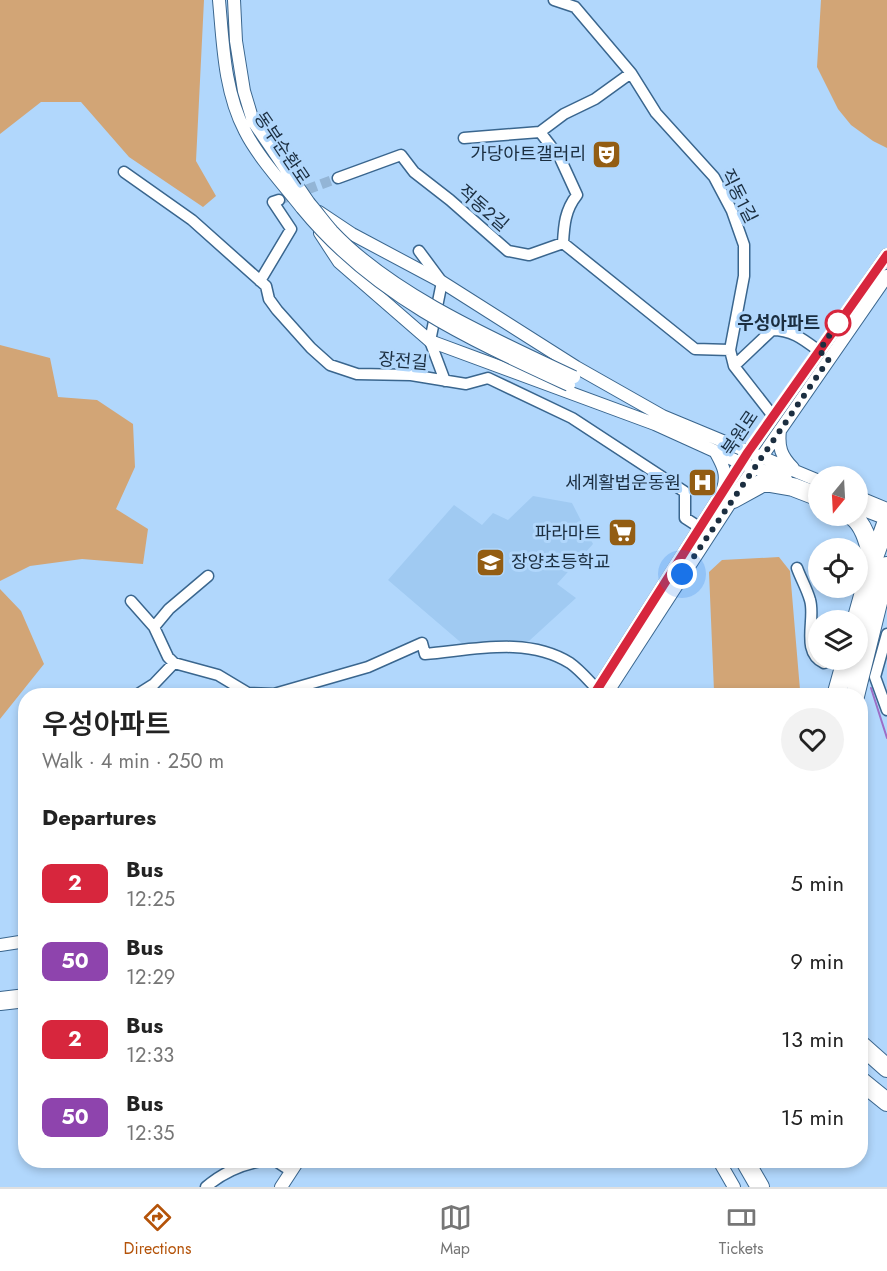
<!DOCTYPE html>
<html lang="en">
<head>
<meta charset="utf-8">
<style>
	body { margin:0; font-family:Jost,"Noto Sans KR",sans-serif; background:#f2f2f2; color:#222; height:100vh; display:flex; flex-direction:column; font-size:22px; white-space:nowrap }
	* { box-sizing:border-box; margin:0 }
	p { font-size:20px; color:#767676 }
	.icon { flex:none; width:33px; height:33px; fill:none; stroke:currentColor; stroke-width:2; stroke-linecap:round; stroke-linejoin:round }
	.map { position:relative; flex:1; overflow:hidden }
	.side { position:absolute; left:18px; top:688px; width:850px; height:480px; display:flex; flex-direction:column; background:#fff; border-radius:24px; box-shadow:0 3px 9px #0003 }
	.side>* { flex:none }
	.badge { padding:0 12px; border-radius:9px; font-size:21px; line-height:39px }
	.needle { width:39px; rotate:198deg }
	.tools { position:absolute; left:808px; top:466px; display:grid; gap:12px }
	.tools a { display:grid; place-items:center; width:60px; height:60px; border-radius:50%; background:#fff; box-shadow:0 3px 9px #0003; font-size:30px }
	.you { position:absolute; width:30px; height:30px; margin:-15px; border:4px solid #fff; border-radius:50%; background:#1a73e8; box-shadow:0 0 0 9px #1a73e833 }
	.map>.badge { position:absolute; translate:-50% -50%; box-shadow:0 0 0 3px #fff }
	h2 { padding:0 24px; font-size:22px; line-height:54px }
	.round { display:grid; place-items:center; flex:none; width:63px; height:63px; border-radius:32px; background:#f2f2f2 }
	.overview { display:flex; align-items:center; justify-content:space-between; height:102px; padding:0 24px }
	h1 { font-size:28px; font-weight:600; line-height:45px }
	ul { padding:0; list-style:none }
	li { display:flex; align-items:center; gap:18px; height:78px; padding:0 24px }
	li div { flex:1 }
	li b { display:block; font-size:22px }
	li em { font-style:normal }
	li .badge { min-width:66px; font-weight:700; text-align:center }
	.tabs { display:flex; justify-content:space-around; align-items:center; height:84px; border-top:2px solid #e0e0e0; background:#fff; font-size:16px; color:#767676 }
	.tabs a { display:grid; justify-items:center; gap:3px }
	.tabs .on { color:#b45309 }
	.map>svg:first-child { display:block }
</style>
</head>
<body>
<div class="map">
<svg width="887" height="1187" viewBox="0 0 887 1187">
	<rect width="100%" height="100%" fill="#b1d7fc"/>
	<path fill="#a0caf2" d="M533,496l39,7 21,41 -36,40 19,14 -47,43 -64,5 -77,-66 66,-75 28,20 11,-12 15,7z"/>
	<path fill="#d2a576" d="M0,0h204l-8,161 20,35 -13,11 -74,-50 -48,-55h-40l-41,32z
		M821,0h66v148l-14,-7 -22,-16 -13,-16 -21,-42z
		M0,345l50,13 8,39 39,3 36,24 2,43 -19,42 32,20 -5,35 -61,-5 -52,7 -30,15z
		M779,557l11,14 10,119 -4,6h-78l-4,-5 -5,-119 13,-12z
		M0,589l21,22 23,53 -44,55z"/>
	<g fill="none" stroke-linecap="round" stroke-linejoin="round">
		<path stroke="#9d6ec6" stroke-width="2" d="M871,688l16,50"/>
		<path stroke="#93b5d6" stroke-width="10" stroke-dasharray="10 5" stroke-linecap="butt" d="M279,200l59,-22"/>
		<defs>
			<path id="minor" d="M554,0l21,7 56,66 25,40 58,64 18,34 12,34v31l-14,74 4,16 39,50
				M540,132l20,26 17,37c-12,15 -13,30 -14,48
				M464,138l76,-6 24,-18 31,-15 36,-26
				M124,172l68,48 74,66 3,13 8,11 34,38 19,17 27,9 54,1 55,9 22,-6 84,40 113,74v26l14,9
				M338,178l63,-23 13,17 36,28 58,51 21,4 34,-12 132,106 35,1
				M419,251l23,31 -12,59 15,40
				M260,281l31,-52 -18,-27 6,-2
				M734,366l38,-36c20,0 31,9 47,21
				M797,568c4,11 10,21 13,32 6,19 -10,52 14,63
				M131,601l23,26 14,30 6,6 44,12 30,18 26,1 94,-27 54,-24 3,11c48,-4 102,-18 145,9 10,7 19,18 27,26
				M154,627l15,-18 39,-33
				M887,634l-12,43 12,33
				M135,696l19,-12 20,-21
				M276,1161l9,6
				M206,1187c16,-14 34,-22 55,-26"/>
			<path id="tertiary" d="M219,0c4,43 5,91 26,131 13,26 39,54 57,77
				M234,0l2,41 8,50 9,30 56,82
				M319,212l33,22 90,48 134,85 90,51
				M320,233l19,29 91,79 233,86
				M660,415l159,66
				M655,424l86,39 45,16
				M780,430c-2,17 1,26 13,38
				M715,451c7,13 13,22 8,38
				M858,497l29,12
				M858,508l29,11
				M593,696l148,-233 146,-208
				M605,696l133,-205 149,-215
				M0,945l26,-4
				M719,1161l15,26
				M281,1187l17,-26"/>
			<path id="motorway" d="M733,499l31,-17 29,5 26,10
				M852,516c13,9 17,30 21,44
				M856,621l17,-61 14,-39
				M836,696l10,-36
				M855,696l32,-130
				M0,1001l26,-3
				M861,1045l26,23
				M861,1081l26,21
				M745,1161l15,26"/>
		</defs>
		<use href="#minor" stroke="#3a668e" stroke-width="13"/>
		<use href="#tertiary" stroke="#3a668e" stroke-width="14"/>
		<use href="#motorway" stroke="#3a668e" stroke-width="20"/>
		<use href="#minor" stroke="#fff" stroke-width="10"/>
		<use href="#tertiary" stroke="#fff" stroke-width="12"/>
		<use href="#motorway" stroke="#fff" stroke-width="18"/>
		<defs>
			<path id="tertiary-bridge" d="M309,203c8,9 15,19 23,28 60,64 164,109 242,146
				M302,208c72,88 167,131 267,177"/>
		</defs>
		<use href="#tertiary-bridge" stroke="#3a668e" stroke-width="14" stroke-linecap="butt"/>
		<use href="#tertiary-bridge" stroke="#fff" stroke-width="12"/>
	</g>
	<g fill="none" stroke-linecap="round" stroke-linejoin="round">
		<defs>
			<path id="line" d="M593,696l155,-244 139,-197"/>
		</defs>
		<use href="#line" stroke="#fff" stroke-width="14"/>
		<use href="#line" stroke="#d7263d" stroke-width="9"/>
		<path stroke="#1b2e40" stroke-width="6" stroke-dasharray="0 10.8" d="M682,574l147,-215 -10,-8 20,-30 -1,2"/>
	</g>
	<defs>
		<symbol id="theatre-square" viewBox="-11 -11 22 22"><rect x="-9" y="-9" width="18" height="18" rx="4" fill="#935d13" stroke="#b1d7fc"/><path d="M-5-5.5Q0-4 5-5.5V0Q5 5 0 6Q-5 5-5 0ZM-3.3-2.5H-1v1.5H-3.3ZM1-2.5H3.3v1.5H1ZM-2.8 1Q0 5.5 2.8 1Z" fill="#fff"/></symbol>
		<symbol id="hospital-square" viewBox="-11 -11 22 22"><rect x="-9" y="-9" width="18" height="18" rx="4" fill="#935d13" stroke="#b1d7fc"/><path d="M-5-5h3v3.5h4V-5h3V5h-3V1.5h-4V5h-3Z" fill="#fff"/></symbol>
		<symbol id="supermarket-square" viewBox="-11 -11 22 22"><rect x="-9" y="-9" width="18" height="18" rx="4" fill="#935d13" stroke="#b1d7fc"/><path d="M-6-5.5h2.5l.6 2H6L4.5 2H-2.5L-4.4-4H-6ZM-1.5 3.2a1.3 1.3 0 1 0 .1 0ZM3 3.2a1.3 1.3 0 1 0 .1 0Z" fill="#fff"/></symbol>
		<symbol id="school-square" viewBox="-11 -11 22 22"><rect x="-9" y="-9" width="18" height="18" rx="4" fill="#935d13" stroke="#b1d7fc"/><path d="M0-5L7-2L0 1L-7-2ZM-4 1L0 2.5L4 1V4Q0 6-4 4Z" fill="#fff"/></symbol>
	</defs>
	<g fill-rule="evenodd">
		<use href="#theatre-square" x="590" y="138" width="33" height="33"/>
		<use href="#hospital-square" x="686" y="466" width="33" height="33"/>
		<use href="#supermarket-square" x="606" y="516" width="33" height="33"/>
		<use href="#school-square" x="474" y="546" width="33" height="33"/>
	</g>
	<circle fill="#fff" stroke="#d7263d" stroke-width="3" cx="838" cy="323" r="12"/>
	<g text-anchor="middle" dominant-baseline="central" stroke-width="6" stroke-linejoin="round" paint-order="stroke">
		<g font-size="18" fill="#1b2e40" stroke="#b1d7fc">
			<text transform="translate(282 148) rotate(56)">동부순환로</text>
			<text transform="translate(739 196) rotate(63)">직동1길</text>
			<text transform="translate(483 208) rotate(41)">적동2길</text>
			<text transform="translate(403 361) rotate(5)">장전길</text>
			<text transform="translate(740 433) rotate(-56)">북원로</text>
		</g>
		<g font-size="18" fill="#1b2e40" stroke="#b1d7fc" text-anchor="end">
			<text x="586" y="154">가당아트갤러리</text>
			<text x="681" y="483">세계활법운동원</text>
			<text x="601" y="533">파라마트</text>
			<text x="511" y="562" text-anchor="start">장양초등학교</text>
		</g>
		<g font-size="18" font-weight="bold" fill="#1b2e40" stroke="#b1d7fc" text-anchor="end">
			<text x="820" y="323">우성아파트</text>
		</g>
	</g>
</svg>
<div class="tools">
<a><svg class="needle" viewBox="-14 -14 28 28"><path d="M0-13l5 13h-10z" fill="#e53935"/><path d="M0 13l5-13h-10z" fill="#767676"/></svg></a>
<a><svg class="icon" aria-label="locate" viewBox="0 0 24 24"><circle cx="12" cy="12" r="6"/><path d="M12 2v4M12 18v4M2 12h4M18 12h4"/></svg></a>
<a><svg class="icon" aria-label="layers" viewBox="0 0 24 24"><path d="M12 4l9 5-9 5-9-5zM3 14l9 5 9-5"/></svg></a>
</div>
<div class="you" style="left:682px;top:574px"></div>
<section class="side">
<div class="overview"><div><h1>우성아파트</h1><p>Walk · 4 min · 250 m</p></div><a class="round"><svg class="icon" aria-label="heart" viewBox="0 0 24 24"><path d="M12 20l-8-8c-3-5 5-10 8-4 3-6 11-1 8 4z"/></svg></a></div>
<h2>Departures</h2>
<ul>
<li><span class="badge" style="background:#d7263d;color:#fff">2</span><div><b>Bus</b><p>12:25</p></div><em>5 min</em></li>
<li><span class="badge" style="background:#8e44ad;color:#fff">50</span><div><b>Bus</b><p>12:29</p></div><em>9 min</em></li>
<li><span class="badge" style="background:#d7263d;color:#fff">2</span><div><b>Bus</b><p>12:33</p></div><em>13 min</em></li>
<li><span class="badge" style="background:#8e44ad;color:#fff">50</span><div><b>Bus</b><p>12:35</p></div><em>15 min</em></li>
</ul>
</section>
</div>
<nav class="tabs">
<a class="on"><svg class="icon" aria-label="directions" viewBox="0 0 24 24"><path d="M12 3l9 9-9 9-9-9zM9 14v-3h6M13 9l2 2-2 2"/></svg>Directions</a>
<a><svg class="icon" aria-label="map" viewBox="0 0 24 24"><path d="M3 6l6-2 6 2 6-2v14l-6 2-6-2-6 2zM9 4v14M15 6v14"/></svg>Map</a>
<a><svg class="icon" aria-label="tickets" viewBox="0 0 24 24"><path d="M3 7h18v10H3zM15 7v10"/></svg>Tickets</a>
</nav>
</body>
</html>
